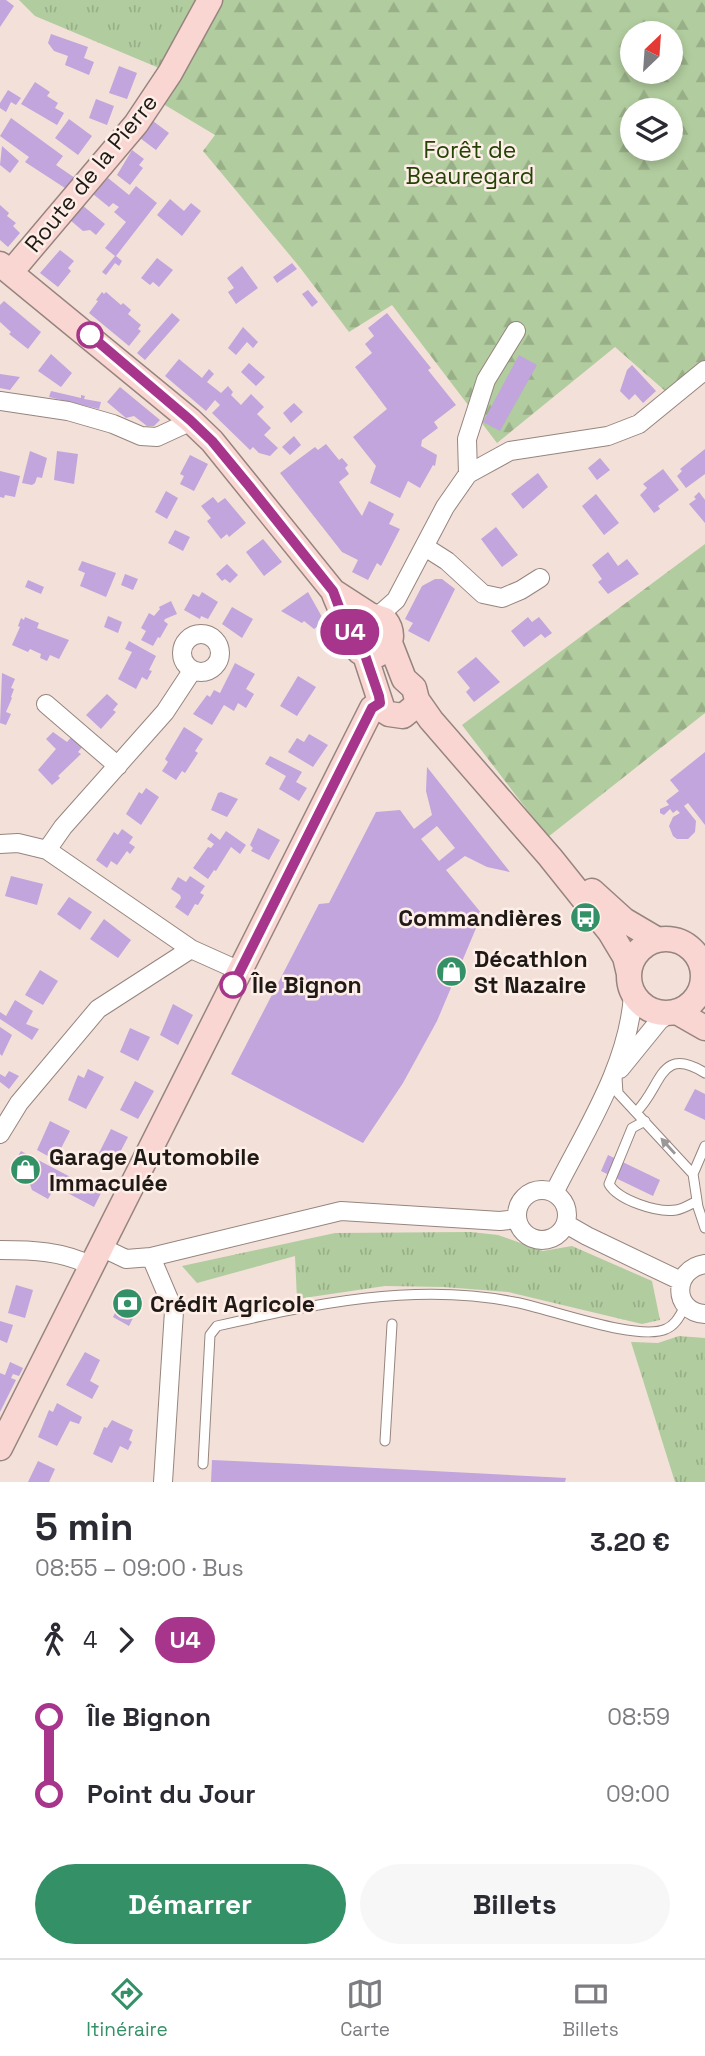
<!DOCTYPE html>
<html lang="fr">
<head>
<meta charset="utf-8">
<style>
	body { margin:0; font-family:"Space Grotesk",sans-serif; background:#f7f7f7; color:#2b2b33; height:100vh; display:flex; flex-direction:column; font-size:26px; white-space:nowrap }
	* { box-sizing:border-box; margin:0 }
	p { font-size:23px; color:#7c7c81 }
	.icon { flex:none; width:38px; height:38px; fill:none; stroke:currentColor; stroke-width:2; stroke-linecap:round; stroke-linejoin:round }
	.map { position:relative; height:1482px; overflow:hidden }
	.side { display:flex; flex-direction:column; background:#fff; flex:1 }
	.side>* { flex:none }
	.badge { padding:0 14px; border-radius:23px; font-size:24px; line-height:46px }
	.needle { width:46px; rotate:25deg }
	.tools { position:absolute; left:620px; top:21px; display:grid; gap:14px }
	.tools a { display:grid; place-items:center; width:63px; height:63px; border-radius:50%; background:#fff; box-shadow:0 4px 10px #0003; font-size:35px }
	.map>.badge { position:absolute; translate:-50% -50%; box-shadow:0 0 0 4px #fff }
	.legs { display:flex; align-items:center; gap:10px; height:77px; padding:0 35px; font-size:23px }
	.legs p { margin-inline-start:auto }
	.summary { display:flex; align-items:center; justify-content:space-between; height:119px; padding:0 35px }
	h1 { font-size:38px; font-weight:800; line-height:52px }
	.action { display:flex; gap:14px; margin-top:auto; padding:14px 35px }
	.action a { flex:1; height:80px; border-radius:42px; background:#339067; color:#fff; font-size:28px; font-weight:800; line-height:80px; text-align:center }
	.action a+a { background:#f7f7f7; color:#2b2b33 }
	ul { padding:0 35px; list-style:none }
	li { display:flex; align-items:center; gap:24px; height:77px; font-size:26px }
	li i { display:grid; place-items:center; width:10px; height:100%; margin:0 9px; background:currentColor }
	li i::after { content:''; width:18px; height:18px; margin:-9px; border:5px solid; border-radius:50%; background:#fff }
	li p { margin-inline-start:auto }
	li:first-child i { background:linear-gradient(#0000 50%,currentColor 0) }
	li:last-child i { background:linear-gradient(currentColor 50%,#0000 0) }
	.dock { display:flex; justify-content:space-around; align-items:center; height:98px; border-top:2px solid #e1e1e2; background:#fff; font-size:19px; color:#7c7c81 }
	.dock a { display:grid; justify-items:center; gap:4px }
	.dock .active { color:#339067 }
	.map>svg:first-child { display:block }
</style>
</head>
<body>
<div class="map">
<svg width="705" height="1482" viewBox="0 0 705 1482">
	<defs>
		<pattern id="grass-tufts" width="24" height="20" patternUnits="userSpaceOnUse" patternTransform="scale(1.75)"><rect width="24" height="20" fill="#b1cc9e"/><path d="M3 7l-1-3M5 7V3M7 7l1-3M15 17l-1-3M17 17v-4M19 17l1-3" fill="none" stroke="#98af87"/></pattern>
		<pattern id="forest-firs" width="22" height="20" patternUnits="userSpaceOnUse" patternTransform="scale(1.75)"><rect width="22" height="20" fill="#b1cc9e"/><path d="M5 1l3.5 6h-7zM16 11l3.5 6h-7z" fill="#98af87"/></pattern>
	</defs>
	<rect width="100%" height="100%" fill="#f3e0d9"/>
	<path fill="url(#grass-tufts)" d="M19,0h178l-38,68 -124,-52z
		M471,1232l27,3 45,16 29,-5 80,35 8,39 -18,4 -134,-32 -64,-5 -59,-1 -88,13 -2,-43 -98,27 -15,-17 153,-33z
		M679,1336l26,2v144h-30l-44,-140 27,1z"/>
	<path fill="url(#forest-firs)" fill-rule="evenodd" d="M197,0h508v370l-33,27 -57,-50 -118,96 -105,-138 -43,27 -51,-67 -95,-114 12,-16 -55,-33zM632,33h38v39h-38zM632,110h38v39h-38z
		M705,544v169l-157,124 -86,-112z"/>
	<path fill="#c1a5dc" fill-rule="evenodd" d="M0,0h6l8,6 -14,21z
		M51,34l37,13 -4,11 10,4 -5,13 -24,-10 3,-9 -14,-5 -6,-8z
		M119,66l18,7 -10,26 -18,-6z
		M35,82l15,10 -3,4 11,7 -3,5 9,5 -7,12 -36,-21z
		M8,90l13,8 -5,7 -5,-3 -5,10 -6,-4v-5z
		M96,99l18,7 -7,19 -18,-7z
		M11,118l52,38 -7,9 19,13 -7,12 -43,-28 4,-5 -29,-21z
		M69,119l23,17 -14,19 -23,-17z
		M153,121l16,12 -13,17 -16,-12z
		M2,146l17,15 -9,12 -10,-8z
		M132,150l12,9 -5,6 4,3 -13,17 -13,-10z
		M108,178l21,17 7,-9 21,17 -41,53 6,5 -3,5 -4,-3 -9,12 -4,-3 13,-16 -10,-8 21,-26 -12,-10 5,-5 -6,-4 -4,4 -16,-13z
		M170,199l14,12 7,-8 10,8 -19,25 -25,-21z
		M0,205l9,8 -2,3 9,7 -3,3 7,7 -12,14 -8,-7z
		M82,205l23,19 -9,11 -6,-5 -7,1 -13,-11z
		M60,250l14,11 -6,7 3,3 -13,16 -18,-14z
		M157,258l16,12 -14,17 -6,-5 -3,3 -9,-7z
		M292,263l5,6 -20,14 -4,-6z
		M242,266l16,22 -22,16 -8,-12 6,-4 -7,-10z
		M308,290l10,12 -6,5 -10,-13z
		M102,292l2,2 2,-2 15,13 2,-2 8,7 -3,4 13,11 -3,4 3,2 -12,15 -40,-33 9,-12 -2,-1z
		M4,301l37,31 -13,17 -19,-15 2,-2 -11,-10v-17z
		M172,313l8,7 -35,40 -8,-7z
		M387,313l44,55 -3,2 28,35 -22,17 4,6 -16,12 -1,6 16,9 -2,11 -2,-1 -13,23 -12,-7 -8,17 -30,-15 6,-17 -23,-29 34,-28 -32,-42 17,-14 -7,-9 9,-8 -6,-8z
		M243,327l15,15 -5,6 -6,-6 -11,13 -8,-7z
		M51,354l21,19 -11,14 -23,-16z
		M519,355l18,10 -37,66 -17,-9z
		M179,359l23,19 7,-9 5,5 -7,8 14,11 7,-7 5,6 -2,3 10,10 10,-11 13,13 -7,7 14,14 -7,7 14,13 -8,8 -11,-3 -6,-6 -3,3 -38,-37 8,-8 -5,-5 -9,11 -41,-35z
		M249,363l16,14 -9,9 -15,-14z
		M632,365l24,26 -13,12 -8,-9 -6,6 -9,-9 7,-21z
		M0,374l20,3 -10,13 -10,-2z
		M120,387l40,33 -6,6h-7l-13,-10 -8,2 -19,-16z
		M51,391l30,7v-3l4,1 -1,3 17,3 -2,7 -50,-12z
		M294,403l9,9 -12,11 -8,-10z
		M294,436l7,9 -11,10 -8,-8z
		M326,444l13,16 3,-2 6,7 -3,3 4,6 -10,8 23,34 7,-15 25,13 -5,10 11,5 -19,37 -4,-3 -9,17 -16,-8 6,-12 -16,-8 -62,-79 35,-26 3,3z
		M705,449v25l-19,14 -9,-12 5,-5 -2,-2z
		M30,451l17,7 -5,20 -5,-1 -2,6 -3,2 -10,-2z
		M57,451l21,3 -4,30 -20,-4z
		M190,455l18,9 -14,27 -14,-7 4,-8 -4,-2z
		M600,458l10,12 -13,10 -9,-12z
		M663,469l16,21 -21,16 2,3 -6,4 -14,-18 7,-7 -4,-4z
		M0,471l20,5 -5,21 -10,-2 -1,3 -4,-1z
		M538,473l10,14 -25,22 -12,-15z
		M166,491l12,7 -11,21 -12,-7z
		M699,492l6,8v23l-16,-19 7,-5 -2,-2z
		M596,494l23,29 -15,12 -22,-29z
		M213,497l5,6 7,-5 21,25 -17,14 -2,-3 -6,5 -14,-18 4,-3 -10,-12z
		M496,527l22,28 -16,12 -21,-28z
		M175,530l15,7 -7,14 -15,-8z
		M263,539l19,23 -18,14 -18,-24z
		M608,552l10,14 9,-7 12,15 -31,20 -10,-12 4,-3 -10,-14z
		M82,561l34,12 -10,24 -26,-11 5,-13 -7,-3z
		M227,564l11,11 -8,8 -5,-4 -3,2 -6,-7z
		M125,574l13,5 -5,11 -12,-5z
		M435,579h7l13,10 -26,53 -21,-11 5,-8 -8,-4 17,-33z
		M28,580l16,7 -3,7 -16,-7z
		M202,592l16,10 -10,17 -7,-3 -1,3 -16,-9 9,-16 6,3z
		M308,592l14,25 -1,7 -7,5 -10,-8 -2,2 -21,-12z
		M171,601l6,13 -12,5 -1,2 4,3 -8,14 -2,-1 -5,9 -12,-6 5,-9 -5,-3 8,-15 5,3 6,-7 -1,-2z
		M232,607l21,12 -11,19 -20,-14z
		M108,616l14,6 -4,11 -14,-6z
		M25,617l14,6 -2,5 32,12 -10,19 -9,-4 -3,6 -7,-3 1,-4 -11,-5 -2,3 -16,-7 8,-18 -2,-1 3,-8 3,2z
		M528,617l4,5 7,-5 13,16 -7,5 -4,-4 -17,13 -13,-16z
		M129,641l27,15 -7,14 3,1 -5,9 -5,-3 -6,12 -18,-10 14,-27 -7,-3z
		M476,657l24,25 -26,20 -8,-10 4,-4 -13,-16z
		M235,663l20,11 -9,15 8,5 -8,14 -8,-5 -4,8 -10,-6 -12,20 -19,-11 14,-19 3,2 4,-7 6,3z
		M2,673l13,6 -4,9 3,1 -3,8 1,1 -6,14 5,2 -5,11 -6,-2z
		M298,676l18,11 -19,29 -17,-10z
		M107,694l11,10 -5,6 3,2 -15,17 -15,-14z
		M184,727l19,12 -8,12 3,2 -13,20 -3,-2 -6,9 -14,-9 6,-9 -3,-3z
		M53,732l14,10 6,-7 11,10 -6,7 3,2 -23,22 2,2 -8,7 -14,-15 18,-21 -10,-10z
		M309,734l19,11 -15,22 -25,-15 9,-14 7,4z
		M705,752v73l-17,-22 -4,3 12,15 -1,11 -7,7h-11l-4,-3 -4,-10 4,-9 7,-4 -3,-3 -4,3 -3,-4 -6,6 -4,-2v-4l9,-4 -3,-4 13,-10 -9,-11z
		M270,756l32,16 -6,10 11,6 -8,13 -20,-12 7,-13 -21,-12z
		M427,767l83,105 -23,-5 -22,-11 -19,14 36,44 -45,107 -34,62 -40,60 -132,-69 88,-170 10,-1 47,-91 24,-2 14,19 18,-14 -6,-24zM437,826l18,22 -16,13 -18,-22z
		M146,788l13,9 -18,28 -15,-11 13,-22 3,2z
		M221,792l17,7 -11,18 -16,-7 7,-17z
		M258,828l22,12 -11,20 -18,-9 2,-3 -3,-3z
		M122,829l11,8 -4,6 6,4 -5,7 -3,-3 -10,14 -6,-4 -4,7 -11,-8 18,-28 4,3z
		M226,831l20,14 -6,9 -9,-7 -15,24 -2,-1 -6,9 -15,-11 15,-21 3,1 3,-4 -7,-5 4,-6 9,7z
		M11,876l32,8 -6,21 -32,-9z
		M190,876l15,10 -5,7 4,2 -6,10 -3,-1 -7,12 -13,-9 6,-9 -1,-3 -9,-6 7,-12 8,5z
		M69,897l23,15 -12,18 -23,-16z
		M104,919l27,21 -13,18 -28,-19z
		M40,970l18,11 -15,24 -18,-10z
		M15,1000l18,11 -7,13 13,5 -7,11 -32,-21v-7l6,4z
		M173,1004l20,11 -15,30 -18,-10z
		M0,1027l12,8 -10,21 -2,-2z
		M130,1028l20,9 -12,24 -18,-9z
		M88,1069l16,8 -18,32 -18,-9 10,-25 6,3z
		M9,1071l10,5 -10,13 -9,-7v-8l5,3z
		M135,1081l19,10 -16,28 -18,-9z
		M695,1089l10,5v26l-21,-10z
		M50,1121l20,10 -15,29 -18,-10z
		M111,1129l17,8 -14,27 -16,-9z
		M21,1151l80,42 -7,14 -34,-18 -8,3 -4,7 -16,-9 -4,-11 -6,-3 -3,-8 -6,-3z
		M608,1155l52,25 -7,16 -52,-25z
		M16,1285l17,5 -8,28 -17,-5z
		M127,1290l16,8 -14,28 -16,-9z
		M0,1321l13,4 -6,18 -7,-3z
		M85,1352l15,8 -10,21 9,5 -7,13 -26,-14z
		M10,1362l13,6 -4,8 -6,-2 -2,4 5,2 -16,32v-39l5,2z
		M57,1403l25,14 -3,7 -9,-3 -13,25 -19,-9 11,-27 4,2z
		M112,1420l21,10 -4,10 3,2 -4,8 -8,-4 -8,17 -19,-9 11,-27 3,1z
		M212,1460l87,4 267,14 -1,4h-354z
		M38,1461l17,8 -6,13h-21z"/>
	<g fill="none" stroke-linecap="round" stroke-linejoin="round">
		<defs>
			<path id="lane" d="M617,1078l1,15 75,81 5,33 7,21
				M636,1112c26,-24 23,-68 69,-39
				M645,1121l-13,7 -23,56c9,16 48,29 67,26 7,-1 15,-6 21,-9
				M693,1174l12,-28
				M385,1441l7,-117
				M203,1464l7,-129 7,-9c97,-22 198,-44 297,-24 34,6 124,40 152,27 10,-4 14,-14 20,-24"/>
			<path id="street" d="M0,401l68,10 45,13 28,12 16,1 26,-12 7,-5
				M468,474l-1,-35 19,-59 30,-49
				M425,547l22,14 36,33 19,4 19,-8 19,-12
				M378,616l18,-16 49,-93 23,-33 42,-23 98,-15 31,-12 66,-54
				M182 653a19 19 0 1 1 38 0a19 19 0 1 1-38 0Z
				M46,704l72,62
				M0,844l18,-1 29,7 144,99
				M47,850l16,-23 102,-115 27,-41
				M620,1069l39,-48 10,-8
				M0,1134l19,-31 79,-94 93,-60 49,22
				M517 1215a25 25 0 1 1 50 0a25 25 0 1 1-50 0Z
				M554,1193c31,-62 75,-128 79,-199
				M566,1224l21,12 94,45
				M101,1247l25,12 25,-2 23,54 -11,171
				M0,1250c33,0 62,1 92,16
				M151,1257l190,-46 159,10 17,-2
				M705,1264c-33,5 -33,48 0,50"/>
			<path id="secondary" d="M0,264l190,156 22,21 121,150 37,24
				M11,272l125,-148 34,-51 40,-73
				M333,591c5,14 12,27 17,42 2,5 2,10 6,15 17,21 48,-4 29,-28l-15,-5 -13,6 -6,14
				M390,643l14,36 10,9 3,12 14,20 119,137 60,75 15,25 4,17
				M365,655l18,55 6,4 14,2 11,-9 3,-7
				M592,891l32,29 34,20
				M629 976a37 37 0 1 1 74 0a37 37 0 1 1-74 0Z
				M677,1012l28,16
				M0,1448l372,-740 8,-5"/>
		</defs>
		<use href="#lane" stroke="#96857e" stroke-width="11"/>
		<use href="#street" stroke="#96857e" stroke-width="20"/>
		<use href="#secondary" stroke="#96857e" stroke-width="27"/>
		<use href="#lane" stroke="#fff" stroke-width="9"/>
		<use href="#street" stroke="#fff" stroke-width="18"/>
		<use href="#secondary" stroke="#fad6d3" stroke-width="24"/>
	</g>
	<defs><path id="oneway-solid" d="M-6-.8H1V-3.2L6.5 0L1 3.2V.8H-6Z" transform="scale(1.75)"/></defs>
	<use fill="#9b9897" href="#oneway-solid" transform="translate(668 1146) rotate(-132)"/>
	<g fill="none" stroke-linecap="round" stroke-linejoin="round">
		<defs>
			<path id="line-1" d="M90,335l100,85 22,21 38,46 83,104 21,56 11,8 14,41 1,7 -8,5 -139,277"/>
		</defs>
		<use href="#line-1" stroke="#fff" stroke-width="16"/>
		<use href="#line-1" stroke="#a7358b" stroke-width="10"/>
	</g>
	<defs>
		<symbol id="bus-disc" viewBox="-11 -11 22 22"><circle r="9.5" fill="#339067" stroke="#feeee8"/><path d="M-5-6H5V4H4V6H2V4H-2V6H-4V4H-5ZM-3.5-4V0h7V-4ZM-3.5 1.2v1.5H-2V1.2ZM2 1.2v1.5H3.5V1.2Z" fill="#fff"/></symbol>
		<symbol id="shop-disc" viewBox="-11 -11 22 22"><circle r="9.5" fill="#339067" stroke="#feeee8"/><path d="M-5-2.5h2.3a2.7 3.5 0 0 1 5.4 0H5L5.5 6h-11ZM-1.5-2.5h3a1.5 2.3 0 0 0-3 0Z" fill="#fff"/></symbol>
		<symbol id="bank-disc" viewBox="-11 -11 22 22"><circle r="9.5" fill="#339067" stroke="#feeee8"/><path d="M-6-4H6V4H-6ZM0-2.3a2.3 2.3 0 1 0 0 4.6a2.3 2.3 0 1 0 0-4.6Z" fill="#fff"/></symbol>
	</defs>
	<g fill-rule="evenodd">
		<use href="#bus-disc" x="568" y="900" width="35" height="35"/>
		<use href="#shop-disc" x="434" y="954" width="35" height="35"/>
		<use href="#shop-disc" x="8" y="1152" width="35" height="35"/>
		<use href="#bank-disc" x="110" y="1286" width="35" height="35"/>
	</g>
	<g fill="#fff" stroke="#a7358b" stroke-width="3.5">
		<circle cx="90" cy="335" r="12"/>
		<circle cx="233" cy="985" r="12"/>
	</g>
	<g text-anchor="middle" dominant-baseline="central" stroke-width="5" stroke-linejoin="round" paint-order="stroke">
		<g font-size="23" fill="#254205" stroke="#feeee8">
			<text x="470" y="150">Forêt de<tspan x="470" dy="26">Beauregard</tspan></text>
		</g>
		<g font-size="23" fill="#201a17" stroke="#feeee8">
			<text transform="translate(91 173) rotate(-51)">Route de la Pierre</text>
		</g>
		<g font-size="23" font-weight="bold" fill="#201a17" stroke="#feeee8" text-anchor="start">
			<text x="562" y="918" text-anchor="end">Commandières</text>
			<text x="474" y="959">Décathlon<tspan x="474" dy="26">St Nazaire</tspan></text>
			<text x="49" y="1157">Garage Automobile<tspan x="49" dy="26">Immaculée</tspan></text>
			<text x="150" y="1304">Crédit Agricole</text>
		</g>
		<g font-size="23" font-weight="bold" fill="#201a17" stroke="#feeee8" text-anchor="start">
			<text x="252" y="985">Île Bignon</text>
		</g>
	</g>
</svg>
<div class="tools">
<a><svg class="needle" viewBox="-14 -14 28 28"><path d="M0-13l5 13h-10z" fill="#e53935"/><path d="M0 13l5-13h-10z" fill="#7c7c81"/></svg></a>
<a><svg class="icon" aria-label="layers" viewBox="0 0 24 24"><path d="M12 4l9 5-9 5-9-5zM3 14l9 5 9-5"/></svg></a>
</div>
<b class="badge" style="left:350px;top:632px;background:#a7358b;color:#fff">U4</b>
</div>
<section class="side">
<div class="summary"><div><h1>5 min</h1><p>08:55 – 09:00 · Bus</p></div><b>3.20 €</b></div>
<div class="legs"><svg class="icon" aria-label="walk" viewBox="0 0 24 24"><circle cx="13" cy="4" r="2"/><path d="M13 8l-2 6 4 7M11 14l-3 7M7 12l3-4h3l4 4"/></svg>4<svg class="icon" aria-label="forward" viewBox="0 0 24 24"><path d="M9 5l7 7-7 7"/></svg><b class="badge" style="background:#a7358b;color:#fff">U4</b></div>
<ul>
<li><i style="color:#a7358b"></i><b>Île Bignon</b><p>08:59</p></li>
<li><i style="color:#a7358b"></i><b>Point du Jour</b><p>09:00</p></li>
</ul>
<div class="action"><a>Démarrer</a><a>Billets</a></div>
</section>
<nav class="dock">
<a class="active"><svg class="icon" aria-label="directions" viewBox="0 0 24 24"><path d="M12 3l9 9-9 9-9-9zM9 14v-3h6M13 9l2 2-2 2"/></svg>Itinéraire</a>
<a><svg class="icon" aria-label="map" viewBox="0 0 24 24"><path d="M3 6l6-2 6 2 6-2v14l-6 2-6-2-6 2zM9 4v14M15 6v14"/></svg>Carte</a>
<a><svg class="icon" aria-label="tickets" viewBox="0 0 24 24"><path d="M3 7h18v10H3zM15 7v10"/></svg>Billets</a>
</nav>
</body>
</html>
